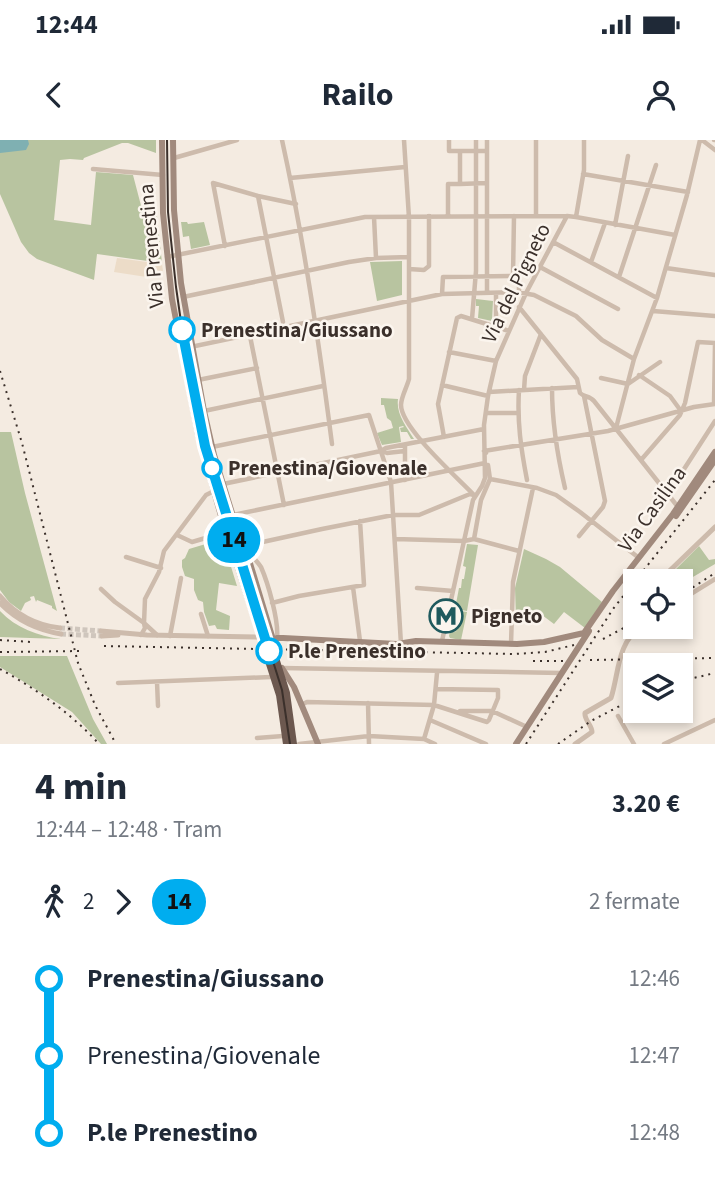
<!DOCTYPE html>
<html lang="it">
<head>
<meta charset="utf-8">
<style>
	body { margin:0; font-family:"Source Sans 3",sans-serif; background:#f2f2f3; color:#1f2937; height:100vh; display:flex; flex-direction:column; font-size:26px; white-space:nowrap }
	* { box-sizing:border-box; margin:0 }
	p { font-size:23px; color:#747a83 }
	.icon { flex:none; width:38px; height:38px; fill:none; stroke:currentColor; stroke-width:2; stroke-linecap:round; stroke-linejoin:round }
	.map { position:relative; height:604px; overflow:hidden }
	.side { display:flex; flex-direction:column; background:#fff; flex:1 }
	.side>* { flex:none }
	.badge { padding:0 14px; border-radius:23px; font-size:24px; line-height:46px }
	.buttons { position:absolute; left:623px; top:429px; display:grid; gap:14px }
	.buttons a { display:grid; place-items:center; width:70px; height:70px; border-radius:0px; background:#fff; box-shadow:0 4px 10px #0003; font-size:35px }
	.map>.badge { position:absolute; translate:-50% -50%; box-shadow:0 0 0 4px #fff }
	.legs { display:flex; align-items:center; gap:10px; height:77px; padding:0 35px; font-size:23px }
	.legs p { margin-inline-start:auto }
	.head { display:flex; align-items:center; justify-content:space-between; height:119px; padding:0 35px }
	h1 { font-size:38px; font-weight:700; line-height:52px }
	ul { padding:0 35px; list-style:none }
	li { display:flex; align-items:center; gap:24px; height:77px; font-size:26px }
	li i { display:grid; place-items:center; width:10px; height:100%; margin:0 9px; background:currentColor }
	li i::after { content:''; width:18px; height:18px; margin:-9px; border:5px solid; border-radius:50%; background:#fff }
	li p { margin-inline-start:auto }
	li:first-child i { background:linear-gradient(#0000 50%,currentColor 0) }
	li:last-child i { background:linear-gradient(currentColor 50%,#0000 0) }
	.status { display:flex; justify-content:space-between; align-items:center; height:49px; padding:0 35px; background:#fff; direction:ltr }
	.status svg { height:19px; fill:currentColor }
	header { display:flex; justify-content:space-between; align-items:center; height:91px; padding:0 35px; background:#fff; font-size:32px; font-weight:700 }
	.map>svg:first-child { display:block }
</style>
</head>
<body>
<div class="status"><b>12:44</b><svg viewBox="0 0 49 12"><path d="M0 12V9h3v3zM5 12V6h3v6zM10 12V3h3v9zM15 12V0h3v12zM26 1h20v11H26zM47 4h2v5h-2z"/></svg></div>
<header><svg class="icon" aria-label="back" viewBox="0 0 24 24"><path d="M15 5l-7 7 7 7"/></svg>Railo<svg class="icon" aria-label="person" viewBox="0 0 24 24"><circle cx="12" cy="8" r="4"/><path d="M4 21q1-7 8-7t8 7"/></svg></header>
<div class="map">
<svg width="715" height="604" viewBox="0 0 715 604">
	<rect width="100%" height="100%" fill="#f4ebe1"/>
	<path fill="#b8c4a0" d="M0,0h156v13l-28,-10h-6l-38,15 -1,2 -13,-1 -10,1 -6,60 37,5 5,-53 37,3 11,42 13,-1 5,47 -65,-9 -3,26 -57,-21 -8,-6 -8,-11 -21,-48z
		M181,82h6l1,2 16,-2 6,23 -19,4 -2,-13 -6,1z
		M402,121v34l-25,6 -7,-39z
		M476,159l17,2 -1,20 -14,-3 1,-12h-3z
		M381,258l17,1c-2,15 8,27 16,40h-3l-4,-7h-6l-1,-4 4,-1 -1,-1 -4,1 2,15 -19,3 -5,-12 16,-5 -2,-7 -4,-3 -3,-13h-3z
		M0,292h11l14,61 32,118 -5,-3v-2l-15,-6 -1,2 -2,-6 -4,1 1,3 -6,3 -4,8 -12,-9 -9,-12z
		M219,400l1,4h4l13,42 -18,-3 -3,27 14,6 -1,14 -12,-1 -2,-4 -6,1 -5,-14 -1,-10 -5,-2 -4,-10v-11l-9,-3 -3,-9v-7l3,-2 4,-9z
		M467,404l11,1 -11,66 -12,-2 4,-21h2l1,-9h2l2,-12 -3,-1z
		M699,406l10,14 6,-1v5l-34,20v-3h-17z
		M524,409l22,10 14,8 42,35 -17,26 -21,-16 -10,12 -16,-12 -16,6h-6l-1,-30z
		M455,470l12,2 -6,28 -11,-2 -1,-2 1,-5 7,1 -6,-2z
		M0,471c16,17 38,25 61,28l-61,-2z
		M0,516h67l26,63 14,25h-6l-29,-32 -72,-45z"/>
	<path fill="#ecdcc8" d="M117,118l45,6 1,7 -9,-1 -1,8 -39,-6z"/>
	<path fill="#7fb0b2" d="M0,0h28l1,4 -3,6 -26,3z"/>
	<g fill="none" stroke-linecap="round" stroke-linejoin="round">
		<path stroke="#cfc6bd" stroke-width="5" stroke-dasharray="5 2.5" stroke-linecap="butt" d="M60,488l41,3
			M61,494l41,2"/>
		<path stroke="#cdbbac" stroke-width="4.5" d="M282,0c22,100 37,202 50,304
			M404,0l5,78v161c-2,8 -8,18 -8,26 0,23 57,73 73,90
			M449,0v11h11
			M702,0l13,10
			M714,0h1
			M174,18l63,-18
			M93,29l70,6
			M583,34l105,18
			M290,38l115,-11
			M487,43l-27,1v-33h27
			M258,56l25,126
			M536,75v-75
			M448,76v-32h12
			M374,77l2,41
			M576,77l99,18
			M615,85l13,-69
			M553,102l104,56
			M225,106l-12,-63 45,13 38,8
			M167,117l198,-40 202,-1
			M591,122l14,-39
			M540,127l78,42
			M666,128l49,7
			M409,129l15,1 5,-4v-50
			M513,136l1,-60
			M619,137l37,-112
			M487,153v-153
			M442,154l1,-17 73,-1 3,3v13
			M183,157l166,-35 27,-4 33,-1
			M519,167l58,72 3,14c4,4 10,3 14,8l84,106
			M653,171l62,5
			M472,179l4,-48v-131
			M496,186v-33
			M250,196l34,169
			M181,209l261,-55 75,-2 17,3 42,21 26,24 32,19
			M449,212l47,9
			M639,235l31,21 11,15
			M601,238l27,6 32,-22
			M198,240l59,-12
			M442,245l46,11
			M552,248c0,35 5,66 13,100
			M519,250c-2,32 2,59 8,90
			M524,250l1,-14 16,-42
			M489,252l89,-5
			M714,264l1,-59
			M204,271l119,-25
			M488,273h30
			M616,288l18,-69 23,-61 30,-103 13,-55
			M444,297l-6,-33 19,-86 4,-2 48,15
			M405,305v35
			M212,307l157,-32 22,67 10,162
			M382,311l5,2 18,-2
			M486,313l-2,-2 124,-20 86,-24 21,-3
			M641,320l39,-45 5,-12 13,-61 17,1
			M490,339l47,9 19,7 24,17 59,46
			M223,344l158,-33 5,-3 98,-19
			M668,354l47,-73
			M233,375l252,-52
			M177,395l15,7 34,-10
			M579,396l24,-29 2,-6 -21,-105
			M395,399l69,2 10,-2 45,12
			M474,399l7,-39 9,-21 -2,-14
			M126,417l35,11
			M353,447l7,54
			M417,448l36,3
			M101,449l14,13 29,21 1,-24 14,-27 5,-21 42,-56 8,-4
			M681,460l34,-21
			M272,463l27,-7 65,-11 -4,-64
			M201,474l7,22
			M141,495l4,-7 -1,-5 13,12
			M170,496l11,-58
			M277,498c2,-17 -9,-55 -16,-71 -4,-6 -10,-12 -15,-17l12,-7 64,-14 71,-14h26l51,-21 4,1
			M442,501l31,-141 9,-14 3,-8 -1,-53 4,-29 8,-35 30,-68 41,-77 9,1 8,-47v-30
			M511,504l2,-62 20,-94
			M282,528l279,5
			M157,542l1,24
			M118,543l153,-6
			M368,563l1,41
			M301,565l6,-3 127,3 53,17 2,-2 9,-22v-8l-62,-1
			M460,571h32l35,16
			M618,576l16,28
			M430,580l56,24
			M257,598l26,-2
			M424,599l10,-34 3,-32
			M299,604l70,-8 55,3 11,5
			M664,604l51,-24"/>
		<path stroke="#cdbbac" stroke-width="5" d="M659,441l56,-54
			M0,456c16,19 35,29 60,32
			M0,463c17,18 37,27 61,31
			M101,491l46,4 110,2
			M102,496l16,-1
			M575,604l17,-12c0,-7 -8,-12 -7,-19l26,-15c8,-25 6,-55 30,-72"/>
		<path stroke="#a18a7d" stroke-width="6" d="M162,0l1,73 9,86 26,136 29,102
			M173,0l1,70 7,73 23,128 10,44 23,74 9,21 29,96
			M676,376l39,-56
			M274,502l3,-4h6l114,6 19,-3 101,3 27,-2 40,-9 29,-42 60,-77 42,-62
			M282,528l12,19 24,57
			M516,604l73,-113"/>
		<path stroke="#6c584f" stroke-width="8" d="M237,389l2,14 47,150 7,51
			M227,394l5,12 48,149 7,49"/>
		<path stroke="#3b302b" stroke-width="2" d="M167,0l1,72 8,75 8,56 20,98 78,249 8,54"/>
		<path stroke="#3b302b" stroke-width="2" stroke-dasharray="2 5" stroke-linecap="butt" d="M0,231l22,72 56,220 17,42 21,39
			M681,455l34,-22
			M603,499l32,-17
			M0,500l31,2
			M104,506l411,8 30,-2 29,-7
			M0,512l81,-1
			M590,520l125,-2
			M533,521h31
			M0,529c36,20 71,44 99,75
			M681,541l34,-8
			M526,604l87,-135 102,-129
			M558,604l33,-23 44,-23"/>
	</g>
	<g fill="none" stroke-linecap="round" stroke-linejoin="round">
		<defs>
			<path id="line-1" d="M182,190l23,116 64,205"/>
		</defs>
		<use href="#line-1" stroke="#fff" stroke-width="16"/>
		<use href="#line-1" stroke="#00adef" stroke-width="10"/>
	</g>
	<defs>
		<symbol id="metro-ring" viewBox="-11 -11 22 22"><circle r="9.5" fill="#fbf5ee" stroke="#1f5a5e" stroke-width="1.5"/><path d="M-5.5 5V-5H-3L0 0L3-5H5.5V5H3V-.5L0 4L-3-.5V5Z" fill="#1f5a5e"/></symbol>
	</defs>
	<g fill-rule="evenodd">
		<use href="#metro-ring" x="427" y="457" width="38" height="38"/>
	</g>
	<g fill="#fff" stroke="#00adef" stroke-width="3.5">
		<circle cx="182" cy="190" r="12"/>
		<circle cx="212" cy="328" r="9"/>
		<circle cx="269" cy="511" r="12"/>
	</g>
	<g text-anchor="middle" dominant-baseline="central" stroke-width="5" stroke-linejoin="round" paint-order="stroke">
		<g font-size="21" fill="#3b302b" stroke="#fbf5ee">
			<text transform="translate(151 106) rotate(-95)">Via Prenestina</text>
			<text transform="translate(516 143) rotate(-64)">Via del Pigneto</text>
			<text transform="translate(652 369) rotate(-54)">Via Casilina</text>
		</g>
		<g font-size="21" font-weight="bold" fill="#3b302b" stroke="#fbf5ee" text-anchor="start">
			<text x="201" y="190">Prenestina/Giussano</text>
			<text x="228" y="328">Prenestina/Giovenale</text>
			<text x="288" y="511">P.le Prenestino</text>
		</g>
		<g font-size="21" font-weight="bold" fill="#3b302b" stroke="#fbf5ee" text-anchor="start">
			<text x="471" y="476">Pigneto</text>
		</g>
	</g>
</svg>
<div class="buttons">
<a><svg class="icon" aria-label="locate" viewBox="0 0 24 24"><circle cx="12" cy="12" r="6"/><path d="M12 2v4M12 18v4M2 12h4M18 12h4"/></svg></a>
<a><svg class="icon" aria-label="layers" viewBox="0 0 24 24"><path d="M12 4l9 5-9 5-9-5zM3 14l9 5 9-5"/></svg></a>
</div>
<b class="badge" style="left:234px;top:400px;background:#00adef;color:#111">14</b>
</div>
<section class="side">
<div class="head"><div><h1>4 min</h1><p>12:44 – 12:48 · Tram</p></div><b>3.20 €</b></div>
<div class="legs"><svg class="icon" aria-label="walk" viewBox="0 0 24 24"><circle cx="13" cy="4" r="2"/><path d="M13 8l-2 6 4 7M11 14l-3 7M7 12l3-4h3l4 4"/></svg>2<svg class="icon" aria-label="forward" viewBox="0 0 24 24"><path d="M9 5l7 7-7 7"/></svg><b class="badge" style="background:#00adef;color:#111">14</b><p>2 fermate</p></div>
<ul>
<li><i style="color:#00adef"></i><b>Prenestina/Giussano</b><p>12:46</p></li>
<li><i style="color:#00adef"></i><span>Prenestina/Giovenale</span><p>12:47</p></li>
<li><i style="color:#00adef"></i><b>P.le Prenestino</b><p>12:48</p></li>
</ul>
</section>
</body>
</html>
